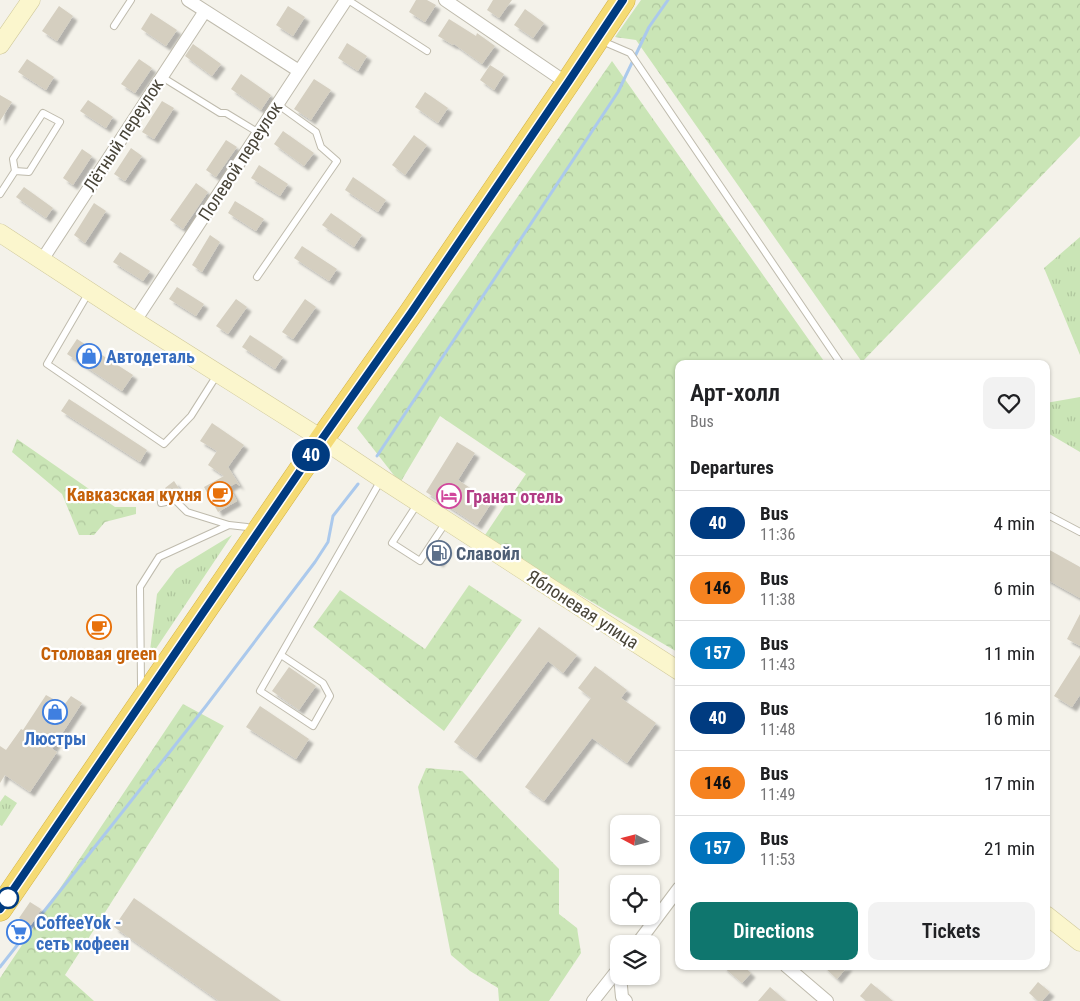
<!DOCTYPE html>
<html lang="en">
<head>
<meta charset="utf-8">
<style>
	body { margin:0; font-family:"Roboto Condensed",sans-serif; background:#f2f2f2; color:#202124; height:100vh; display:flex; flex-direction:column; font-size:19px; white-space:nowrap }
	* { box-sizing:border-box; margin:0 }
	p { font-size:16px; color:#757577 }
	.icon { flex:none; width:28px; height:28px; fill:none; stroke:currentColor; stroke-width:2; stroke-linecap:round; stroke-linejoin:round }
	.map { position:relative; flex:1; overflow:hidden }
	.details { position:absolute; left:675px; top:360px; width:375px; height:610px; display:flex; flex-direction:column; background:#fff; border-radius:10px; box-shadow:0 1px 4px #0004 }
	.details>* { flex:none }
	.badge { padding:0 10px; border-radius:16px; font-size:18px; line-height:32px }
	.needle { width:32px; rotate:277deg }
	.controls { position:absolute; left:610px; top:815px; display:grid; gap:10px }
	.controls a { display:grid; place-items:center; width:50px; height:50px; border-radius:10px; background:#fff; box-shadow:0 1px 4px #0004; font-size:25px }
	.map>.badge { position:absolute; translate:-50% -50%; box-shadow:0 0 0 2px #fff }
	h2 { padding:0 15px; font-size:19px; line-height:45px }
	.round { display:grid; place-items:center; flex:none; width:52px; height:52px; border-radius:10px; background:#f2f2f2 }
	.overview { display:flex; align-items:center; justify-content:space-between; height:85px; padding:0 15px }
	h1 { font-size:24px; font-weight:600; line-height:38px }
	.button { display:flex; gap:10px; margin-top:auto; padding:10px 15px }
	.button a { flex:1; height:58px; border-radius:10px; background:#0f766e; color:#fff; font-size:20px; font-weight:600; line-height:58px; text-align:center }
	.button a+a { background:#f2f2f2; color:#202124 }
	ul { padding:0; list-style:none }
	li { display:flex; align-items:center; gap:15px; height:65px; padding:0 15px; border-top:1px solid #e0e0e0 }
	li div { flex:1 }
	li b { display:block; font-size:19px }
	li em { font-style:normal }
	li .badge { min-width:55px; font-weight:700; text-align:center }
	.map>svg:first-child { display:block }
</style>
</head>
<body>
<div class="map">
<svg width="1080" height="1001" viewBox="0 0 1080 1001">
	<defs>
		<pattern id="grass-tufts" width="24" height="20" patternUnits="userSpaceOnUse" patternTransform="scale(1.25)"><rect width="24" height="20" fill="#cae5b6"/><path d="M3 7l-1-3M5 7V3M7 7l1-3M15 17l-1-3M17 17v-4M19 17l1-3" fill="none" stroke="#afc69d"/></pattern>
		<pattern id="forest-crowns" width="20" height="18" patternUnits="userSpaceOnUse" patternTransform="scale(1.25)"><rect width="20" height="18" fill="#cae5b6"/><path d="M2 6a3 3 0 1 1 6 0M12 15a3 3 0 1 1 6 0" fill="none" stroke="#afc69d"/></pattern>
		<filter id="shadow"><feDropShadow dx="4.5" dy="4.5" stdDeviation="1" flood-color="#0004"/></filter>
	</defs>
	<rect width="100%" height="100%" fill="#f4f2ea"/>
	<path fill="url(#grass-tufts)" d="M1080,237v118l-36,-87z
		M1080,397v55l-34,-20v-29z
		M232,535l-83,124 8,-65 19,-25z
		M5,795l12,8 -15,23 -2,-1v-23z"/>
	<path fill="url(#forest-crowns)" d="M641,0h439v136l-218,226 -226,-322 -21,-3z
		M612,61l214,303h-147v289l-196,-115 43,-64 -86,-58 -40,67 -43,-55z
		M17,439l98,68h21v7l-31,8 -11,13h-15l-17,-41 -50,-42z
		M469,585l53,35 -78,111 -131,-104 27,-37 85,59z
		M183,704l41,22 -159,249 29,26h-94v-23z
		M426,768l36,3 97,98v45l18,14 4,25 -32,48h-50l-1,-13 -28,-17 -19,-16 -33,-168z"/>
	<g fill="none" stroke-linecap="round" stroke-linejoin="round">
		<path stroke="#abc9ec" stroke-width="3" d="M377,456l241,-364 31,-65 19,-27
			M0,967l206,-261 109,-144 13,-20 5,-26 25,-32"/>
	</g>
	<path fill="#d5cfc0" filter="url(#shadow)" d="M416,0h11l9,5 -11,17 -16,-10z
		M493,0h19l-13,18 -12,-8z
		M59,6l14,10 -16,25 -15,-10z
		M288,6l17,11 -12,19 -17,-11z
		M525,9l19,14 -11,15 -19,-13z
		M151,13l26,17 -11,16 -25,-17z
		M449,19l27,17 1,-3 18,13 -13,18 -28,-20 -1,1 -15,-9z
		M347,43l20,13 -9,15 -20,-13z
		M193,44l28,20 -9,12 -27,-20z
		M27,59l27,18 -8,13 -28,-18z
		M139,59l13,9 -17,25 -14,-9z
		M490,65l14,9 -10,16 -14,-10z
		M241,74l30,21 -10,15 -30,-21z
		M314,79l17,11 -20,30 -17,-11z
		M425,92l23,16 -10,15 -23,-16z
		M0,95l12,7 -12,19z
		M88,100l25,17 -7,11 -26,-17z
		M162,101l12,7 -20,31 -12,-7z
		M283,131l31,22 -10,13 -30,-22z
		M414,135l13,10 -22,30 -13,-10z
		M226,140l11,7 -21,30 -10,-7z
		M131,148l11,8 -17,25 -11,-7z
		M82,149l10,7 -19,29 -10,-7z
		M259,165l29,19 -8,12 -29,-18z
		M353,177l33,23 -8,12 -33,-22z
		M196,183l12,9 -25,37 -13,-9z
		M24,187l29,21 -7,10 -30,-21z
		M235,201l29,18 -8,12 -28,-18z
		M94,203l12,8 -21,32 -11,-8z
		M331,213l31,22 -8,12 -32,-22z
		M210,235l10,7 -18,30 -10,-7z
		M302,246l35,23 -8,12 -35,-23z
		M120,252l30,19 -7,10 -30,-19z
		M177,287l27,17 -8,12 -27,-17z
		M236,299l11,8 -19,27 -12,-8z
		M305,299l11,8 -23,32 -11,-7z
		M250,335l33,22 -8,12 -33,-22z
		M77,339l56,36 -11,16 -55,-37z
		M69,399l78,51 -7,12 -79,-51z
		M212,423l32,22 -16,22 12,19 -4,-3 -7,4 8,14 -19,11 -14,-25 20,-11 -16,-11 9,-14 -17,-10z
		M457,442l18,11 -17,27 34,22 -15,23 -51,-33z
		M174,481l6,9 -11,6 -4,-8z
		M440,543l8,6 -9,14 -8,-6z
		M1046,548l34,19v31l-34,-19z
		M1080,614v32l-13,-7z
		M539,627l38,28 -14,18 -15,-12 -72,97 -22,-16z
		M1080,655v40l-8,12 -18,-11z
		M595,666l32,24 -6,8 35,25 -29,40 -35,-25 -48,63 -19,-14 66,-89 -13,-10z
		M289,667l27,19 -17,24 -27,-19z
		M46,695l18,10 7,-9 11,7 -30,46 5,3 -27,40 -25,-17 -5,8v-37l6,4 15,-21 2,1z
		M260,706l49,33 -13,20 -50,-32z
		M134,898l147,103h-62l-105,-74z
		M30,902l11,7 -10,16 -12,-7z
		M722,966h21l8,7 -9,10z
		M823,966h25l-11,13z
		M1038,982l12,10 -8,9h-4l-9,-8z
		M871,983l22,18h-27l-6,-5z
		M770,987l16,14h-28z"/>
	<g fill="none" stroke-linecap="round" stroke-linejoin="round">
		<defs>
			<path id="lane" d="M348,0l79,51
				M114,26l17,-26
				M602,41l28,12 211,311
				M162,77l58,36h6l33,20
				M0,194l15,-23 -2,-12 30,-46 17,9 -31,50 -14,-1
				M257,277l80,-116 -16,-14 -5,-15 -39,-28
				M89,292l-42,72 117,80 27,-28 26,-41
				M161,503l14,-3 12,12 42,13
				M418,503l-26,40 28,18 26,-39
				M1046,514l34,18
				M281,655l42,28 7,13 -17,30 -53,-35 121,-211
				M141,685l-1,-98 19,-30 70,-32 18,2"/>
			<path id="street" d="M188,0l111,71
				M445,0l116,79
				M42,260l163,-249
				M135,321l211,-321
				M637,944l42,-56
				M786,966l41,35
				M620,976l2,21 4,4
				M593,1001l26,-33"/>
			<path id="secondary" d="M0,45l31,-45
				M0,233l135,88 187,118 60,40 297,192
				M1046,915l34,27"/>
			<path id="highway" d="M0,909l322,-470 89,-126 158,-232 54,-81"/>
		</defs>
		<use href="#lane" stroke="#bfbbad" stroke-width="8"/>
		<use href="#street" stroke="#bfbbad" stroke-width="14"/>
		<use href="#secondary" stroke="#d1ca9c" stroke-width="19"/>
		<use href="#highway" stroke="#d4b244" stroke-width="25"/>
		<use href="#lane" stroke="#fff" stroke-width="6"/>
		<use href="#street" stroke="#fff" stroke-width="12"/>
		<use href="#secondary" stroke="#fbf6cd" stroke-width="18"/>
		<use href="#highway" stroke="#f5db74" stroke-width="24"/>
	</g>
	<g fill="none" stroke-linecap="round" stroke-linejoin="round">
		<defs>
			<path id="line" d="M0,909l322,-470 89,-126 158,-232 54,-81"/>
		</defs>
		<use href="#line" stroke="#fff" stroke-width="11"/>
		<use href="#line" stroke="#003b80" stroke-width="8"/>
	</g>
	<defs>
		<symbol id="shop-ring" viewBox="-11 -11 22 22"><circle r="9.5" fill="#fff" stroke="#3f7fe0" stroke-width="1.5"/><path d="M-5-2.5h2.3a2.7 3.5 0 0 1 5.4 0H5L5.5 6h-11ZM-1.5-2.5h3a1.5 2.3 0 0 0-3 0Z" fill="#3f7fe0"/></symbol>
		<symbol id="cafe-ring" viewBox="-11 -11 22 22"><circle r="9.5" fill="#fff" stroke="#e8710a" stroke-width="1.5"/><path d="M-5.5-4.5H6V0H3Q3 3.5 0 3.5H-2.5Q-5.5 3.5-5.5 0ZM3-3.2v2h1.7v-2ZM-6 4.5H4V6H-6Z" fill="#e8710a"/></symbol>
		<symbol id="hotel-ring" viewBox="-11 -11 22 22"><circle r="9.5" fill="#fff" stroke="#d1479c" stroke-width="1.5"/><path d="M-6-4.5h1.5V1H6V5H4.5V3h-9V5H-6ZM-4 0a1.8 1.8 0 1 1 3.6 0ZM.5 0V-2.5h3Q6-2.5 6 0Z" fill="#d1479c"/></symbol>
		<symbol id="fuel-ring" viewBox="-11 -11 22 22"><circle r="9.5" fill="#fff" stroke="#5c6f8a" stroke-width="1.5"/><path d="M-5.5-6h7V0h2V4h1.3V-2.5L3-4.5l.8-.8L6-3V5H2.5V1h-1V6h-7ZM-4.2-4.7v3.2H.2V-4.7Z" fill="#5c6f8a"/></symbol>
		<symbol id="supermarket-ring" viewBox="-11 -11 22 22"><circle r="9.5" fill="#fff" stroke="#3f7fe0" stroke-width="1.5"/><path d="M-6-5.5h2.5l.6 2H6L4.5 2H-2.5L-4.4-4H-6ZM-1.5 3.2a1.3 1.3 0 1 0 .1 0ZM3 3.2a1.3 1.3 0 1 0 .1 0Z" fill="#3f7fe0"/></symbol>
	</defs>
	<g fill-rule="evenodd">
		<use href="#shop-ring" x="75" y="342" width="28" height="28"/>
		<use href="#cafe-ring" x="206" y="480" width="28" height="28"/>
		<use href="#hotel-ring" x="435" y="482" width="28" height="28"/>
		<use href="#fuel-ring" x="425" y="539" width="28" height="28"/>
		<use href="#cafe-ring" x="85" y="613" width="28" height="28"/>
		<use href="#shop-ring" x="41" y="698" width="28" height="28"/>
		<use href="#supermarket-ring" x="5" y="918" width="28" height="28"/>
	</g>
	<circle fill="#fff" stroke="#003b80" stroke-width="2.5" cx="8" cy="898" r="10"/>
	<g text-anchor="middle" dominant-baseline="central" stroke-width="4.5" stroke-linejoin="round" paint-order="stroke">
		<g font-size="18" fill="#484438" stroke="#fff">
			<text transform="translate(123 135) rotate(-57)">Лётный переулок</text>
			<text transform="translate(240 161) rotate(-57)">Полевой переулок</text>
			<text transform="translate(583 609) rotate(33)">Яблоневая улица</text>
		</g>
		<g font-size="18" font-weight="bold" fill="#366cbe" stroke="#fff" text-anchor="start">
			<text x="106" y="356">Автодеталь</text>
			<text x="55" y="738" text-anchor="middle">Люстры</text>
			<text x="36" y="922">CoffeeYok -<tspan x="36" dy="21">сеть кофеен</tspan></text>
		</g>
		<g font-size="18" font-weight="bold" fill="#c56008" stroke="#fff" text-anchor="end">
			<text x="202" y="494">Кавказская кухня</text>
			<text x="99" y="653" text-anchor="middle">Столовая green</text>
		</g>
		<g font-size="18" font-weight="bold" fill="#b23c85" stroke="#fff" text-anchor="start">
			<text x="466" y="496">Гранат отель</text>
		</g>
		<g font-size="18" font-weight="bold" fill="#4e5e75" stroke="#fff" text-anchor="start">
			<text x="456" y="553">Славойл</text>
		</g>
	</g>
</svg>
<div class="controls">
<a><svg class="needle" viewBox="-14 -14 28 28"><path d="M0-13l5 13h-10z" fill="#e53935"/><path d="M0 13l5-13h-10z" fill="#757577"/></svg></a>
<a><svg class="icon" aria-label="locate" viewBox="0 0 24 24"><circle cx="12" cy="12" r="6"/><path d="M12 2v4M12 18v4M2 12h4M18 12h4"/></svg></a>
<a><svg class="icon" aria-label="layers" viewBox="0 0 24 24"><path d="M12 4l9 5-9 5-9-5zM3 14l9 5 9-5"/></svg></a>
</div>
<b class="badge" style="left:311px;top:455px;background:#003b80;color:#fff">40</b>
<section class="details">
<div class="overview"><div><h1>Арт-холл</h1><p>Bus</p></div><a class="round"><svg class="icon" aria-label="heart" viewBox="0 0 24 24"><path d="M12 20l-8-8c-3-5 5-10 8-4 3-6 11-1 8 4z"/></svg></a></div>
<h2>Departures</h2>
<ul>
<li><span class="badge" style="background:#003b80;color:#fff">40</span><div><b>Bus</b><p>11:36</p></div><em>4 min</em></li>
<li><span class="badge" style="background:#f58220;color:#111">146</span><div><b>Bus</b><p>11:38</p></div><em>6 min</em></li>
<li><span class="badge" style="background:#0072bc;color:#fff">157</span><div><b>Bus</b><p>11:43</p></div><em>11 min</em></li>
<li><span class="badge" style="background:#003b80;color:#fff">40</span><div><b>Bus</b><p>11:48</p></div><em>16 min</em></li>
<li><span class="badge" style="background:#f58220;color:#111">146</span><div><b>Bus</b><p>11:49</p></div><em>17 min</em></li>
<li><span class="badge" style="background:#0072bc;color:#fff">157</span><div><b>Bus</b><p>11:53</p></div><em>21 min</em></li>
</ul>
<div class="button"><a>Directions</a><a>Tickets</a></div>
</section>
</div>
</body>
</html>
